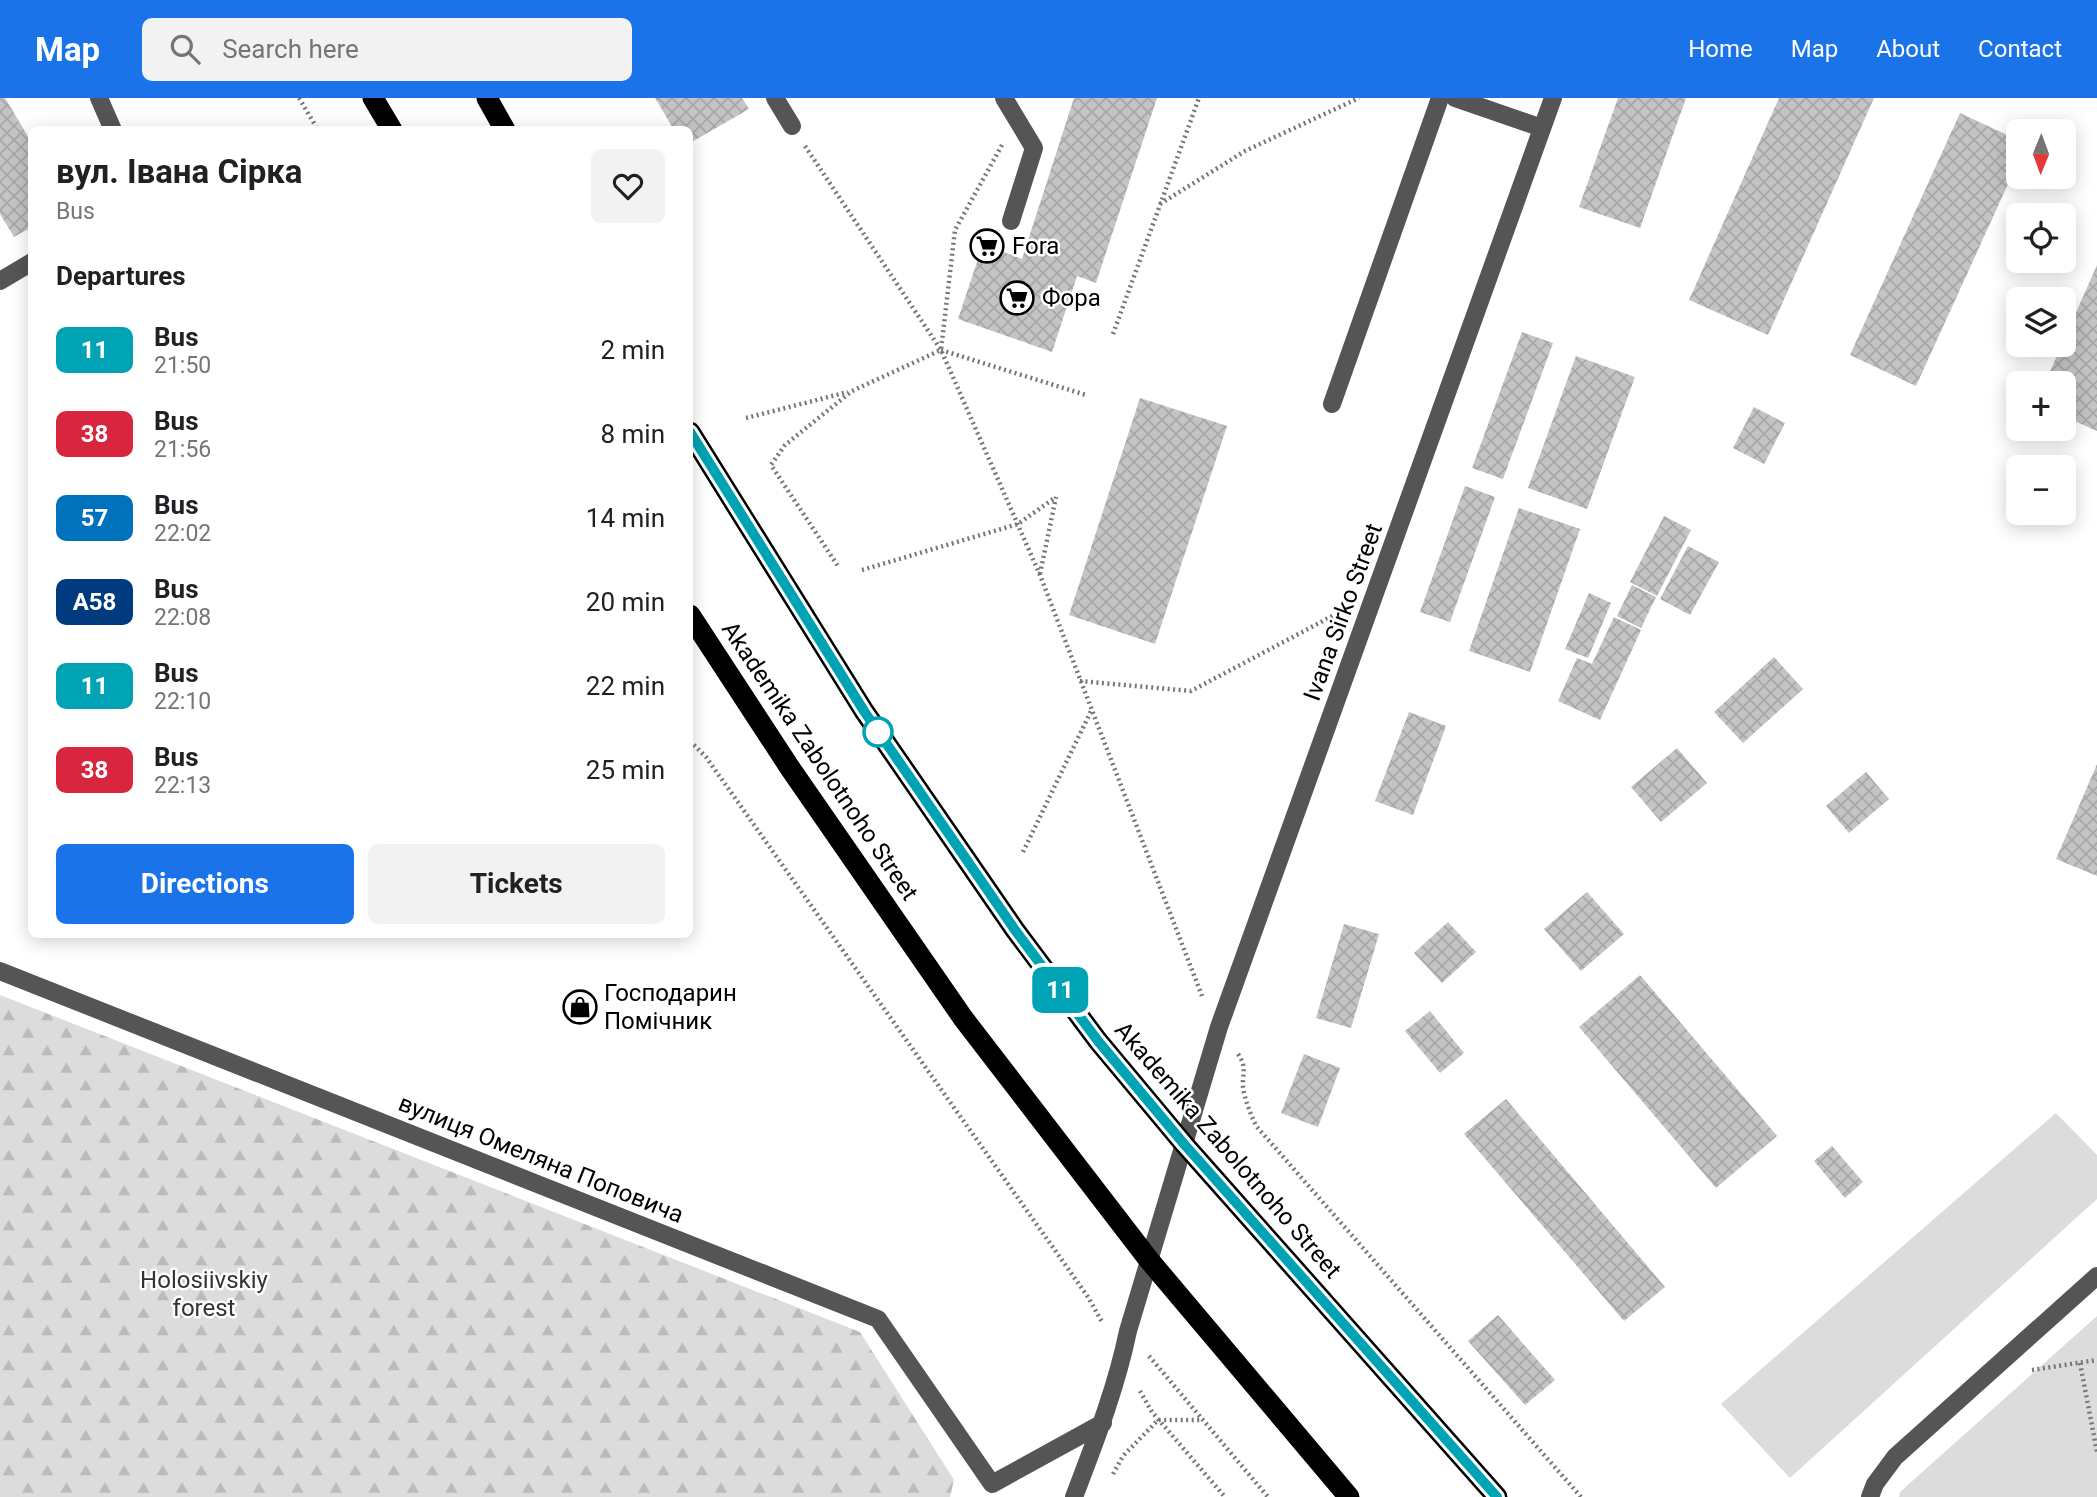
<!DOCTYPE html>
<html lang="en">
<head>
<meta charset="utf-8">
<style>
	body { margin:0; font-family:Roboto,sans-serif; background:#f2f2f2; color:#202124; height:100vh; display:flex; flex-direction:column; font-size:26px; white-space:nowrap }
	* { box-sizing:border-box; margin:0 }
	p { font-size:23px; color:#757577 }
	.icon { flex:none; width:38px; height:38px; fill:none; stroke:currentColor; stroke-width:2; stroke-linecap:round; stroke-linejoin:round }
	.map { position:relative; flex:1; overflow:hidden }
	.drawer { position:absolute; left:28px; top:28px; width:665px; height:812px; display:flex; flex-direction:column; background:#fff; border-radius:10px; box-shadow:0 4px 18px #0003 }
	.drawer>* { flex:none }
	.badge { padding:0 14px; border-radius:10px; font-size:24px; line-height:46px }
	.needle { width:46px; rotate:181deg }
	.controls { position:absolute; left:2006px; top:21px; display:grid; gap:14px }
	.controls a { display:grid; place-items:center; width:70px; height:70px; border-radius:10px; background:#fff; box-shadow:0 4px 18px #0003; font-size:35px }
	.map>.badge { position:absolute; translate:-50% -50%; box-shadow:0 0 0 4px #fff }
	h2 { padding:0 28px; font-size:26px; line-height:63px }
	.round { display:grid; place-items:center; flex:none; width:74px; height:74px; border-radius:10px; background:#f2f2f2 }
	.head { display:flex; align-items:center; justify-content:space-between; height:119px; padding:0 28px }
	h1 { font-size:33px; font-weight:700; line-height:52px }
	.primary-button { display:flex; gap:14px; margin-top:auto; padding:14px 28px }
	.primary-button a { flex:1; height:80px; border-radius:10px; background:#1a73e8; color:#fff; font-size:28px; font-weight:700; line-height:80px; text-align:center }
	.primary-button a+a { background:#f2f2f2; color:#202124 }
	ul { padding:0; list-style:none }
	li { display:flex; align-items:center; gap:21px; height:84px; padding:0 28px }
	li div { flex:1 }
	li b { display:block; font-size:26px }
	li em { font-style:normal }
	li .badge { min-width:77px; font-weight:700; text-align:center }
	header { display:flex; align-items:center; gap:42px; box-sizing:border-box; height:98px; padding:0 35px; background:#1a73e8; color:#fff }
	header strong { font-size:33px }
	nav { display:flex; gap:38px; margin-inline-start:auto; font-size:24px }
	.search { width:490px; height:63px; background:#f2f2f2; display:flex; align-items:center; gap:18px; box-sizing:border-box; padding:0 24px; border-radius:10px; color:#757577; font-size:26px }
	.map>svg:first-child { display:block }
</style>
</head>
<body>
<header>
<strong>Map</strong>
<div class="search"><svg class="icon" aria-label="search" viewBox="0 0 24 24"><circle cx="10" cy="10" r="6"/><path d="M15 15l6 6"/></svg>Search here</div>
<nav><a>Home</a><a>Map</a><a>About</a><a>Contact</a></nav>
</header>
<div class="map">
<svg width="2097" height="1399" viewBox="0 0 2097 1399">
	<defs>
		<pattern id="forest-firs" width="22" height="20" patternUnits="userSpaceOnUse" patternTransform="scale(1.75)"><rect width="22" height="20" fill="#dcdcdc"/><path d="M5 1l3.5 6h-7zM16 11l3.5 6h-7z" fill="#bbb"/></pattern>
		<pattern id="building-cross-hatch" width="8" height="8" patternUnits="userSpaceOnUse" patternTransform="scale(1.75)"><rect width="8" height="8" fill="#c4c4c4"/><path d="M0 0l8 8M0 8l8-8" fill="none" stroke="#a7a7a7"/></pattern>
	</defs>
	<rect width="100%" height="100%" fill="#fff"/>
	<path fill="#dcdcdc" d="M2056,1015l41,42v44l-307,279 -69,-74z
		M2097,1218v181h-198l1,-5z"/>
	<path fill="url(#forest-firs)" d="M0,897l860,337 94,148 -4,17h-950z"/>
	<path fill="url(#building-cross-hatch)" d="M0,0h5l27,45v84l-18,10 -14,-23z
		M655,0h87l7,11 -59,34v-13h-16z
		M1074,0h83l-61,185 -19,-7 -25,76 -94,-33 25,-75 39,15z
		M1618,0h68l-46,130 -61,-21z
		M1779,0h95l-106,237 -79,-35z
		M1960,15l58,27v22l-102,224 -66,-31z
		M2097,167v166l-34,-15v-33h-18z
		M1522,234l31,11 -50,136 -31,-11z
		M1576,258l59,21 -48,132 -59,-21z
		M1140,300l87,28 -72,218 -86,-29z
		M1754,309l31,16 -21,41 -31,-16z
		M1465,388l30,11 -45,125 -30,-10z
		M1519,410l61,21 -50,143 -61,-21z
		M1664,418l27,14 -34,66 -27,-14z
		M1688,448l31,16 -29,53 -30,-16z
		M1632,487l24,12 -15,31 -24,-12z
		M1589,495l22,10 -23,55 -23,-9z
		M1614,519l27,13 -41,90 -42,-19 19,-43 15,6z
		M1774,559l29,32 -60,54 -29,-31z
		M1409,614l37,14 -33,89 -38,-14z
		M1677,650l30,35 -46,39 -30,-35z
		M2097,666v112l-41,-17z
		M1866,674l23,27 -40,34 -23,-27z
		M1587,794l37,42 -43,37 -37,-42z
		M1448,824l28,30 -34,31 -28,-30z
		M1344,826l35,10 -28,94 -35,-10z
		M1640,877l137,161 -61,52 -137,-161z
		M1430,913l34,42 -24,20 -35,-42z
		M1304,956l36,14 -22,59 -37,-14z
		M1506,1001l159,188 -41,34 -160,-187z
		M1832,1048l31,36 -18,16 -31,-37z
		M1498,1217l57,65 -30,25 -57,-64z"/>
	<g fill="none" stroke-linecap="round" stroke-linejoin="round">
		<path stroke="#777" stroke-width="4.5" stroke-dasharray="2 3.5" stroke-linecap="butt" d="M299,0l19,32
			M1002,47l-47,85 -14,120 99,225 162,421
			M805,48l136,204 -89,41 -67,54 -14,20 67,101
			M1160,106l85,-53 114,-53
			M1113,236l86,-236
			M941,252l145,45
			M746,320l102,-26
			M862,472l156,-46 38,-27
			M1040,476l16,-77
			M1080,583l111,10 149,-79
			M690,643l16,16 382,540 14,25
			M1023,754l68,-141
			M1238,956c11,16 2,21 6,39 3,12 7,23 13,34l324,370
			M1149,1258l119,141
			M2080,1265l17,89
			M2032,1272l65,-10
			M1140,1293l12,21 73,85
			M1113,1376l10,-18 35,-36h44"/>
		<path stroke="#555" stroke-width="18" d="M99,0l14,32
			M775,0l17,28
			M1004,0l30,50 -23,73
			M1455,0l87,30
			M0,183l32,-19
			M1332,306l108,-306
			M0,873l878,348 114,165 111,-61
			M1074,1399c21,-55 42,-108 54,-166l91,-304 334,-929
			M1870,1399l5,-13 20,-27 202,-181"/>
		<path stroke="#000" stroke-width="21" d="M373,0l19,32
			M487,0l18,32
			M690,334l174,279 151,219 83,111 86,103 313,353
			M690,517l100,153 173,250 186,242 200,237"/>
	</g>
	<g fill="none" stroke-linecap="round" stroke-linejoin="round">
		<defs>
			<path id="line" d="M690,334l174,279 151,219 83,111 86,103 313,353"/>
		</defs>
		<use href="#line" stroke="#fff" stroke-width="16"/>
		<use href="#line" stroke="#00a3b4" stroke-width="10"/>
	</g>
	<defs>
		<symbol id="supermarket-ring" viewBox="-11 -11 22 22"><circle r="9.5" fill="#fff" stroke="#000" stroke-width="1.5"/><path d="M-6-5.5h2.5l.6 2H6L4.5 2H-2.5L-4.4-4H-6ZM-1.5 3.2a1.3 1.3 0 1 0 .1 0ZM3 3.2a1.3 1.3 0 1 0 .1 0Z" fill="#000"/></symbol>
		<symbol id="shop-ring" viewBox="-11 -11 22 22"><circle r="9.5" fill="#fff" stroke="#000" stroke-width="1.5"/><path d="M-5-2.5h2.3a2.7 3.5 0 0 1 5.4 0H5L5.5 6h-11ZM-1.5-2.5h3a1.5 2.3 0 0 0-3 0Z" fill="#000"/></symbol>
	</defs>
	<g fill-rule="evenodd">
		<use href="#supermarket-ring" x="968" y="129" width="38" height="38"/>
		<use href="#supermarket-ring" x="998" y="181" width="38" height="38"/>
		<use href="#shop-ring" x="561" y="890" width="38" height="38"/>
	</g>
	<circle fill="#fff" stroke="#00a3b4" stroke-width="3.5" cx="878" cy="634" r="14"/>
	<g text-anchor="middle" dominant-baseline="central" stroke-width="5" stroke-linejoin="round" paint-order="stroke">
		<g font-size="24" fill="#000" stroke="#fff" text-anchor="start">
			<text x="1012" y="148">Fora</text>
			<text x="1042" y="200">Фора</text>
			<text x="604" y="895">Господарин<tspan x="604" dy="28">Помічник</tspan></text>
		</g>
		<g font-size="24" fill="#000" stroke="#fff">
			<text transform="translate(1343 514) rotate(-70)">Ivana Sirko Street</text>
			<text transform="translate(820 663) rotate(56)">Akademika Zabolotnoho Street</text>
			<text transform="translate(1228 1052) rotate(49)">Akademika Zabolotnoho Street</text>
			<text transform="translate(541 1061) rotate(22)">вулиця Омеляна Поповича</text>
		</g>
		<g font-size="24" fill="#333" stroke="#fff">
			<text x="204" y="1182">Holosiivskiy<tspan x="204" dy="28">forest</tspan></text>
		</g>
	</g>
</svg>
<div class="controls">
<a><svg class="needle" viewBox="-14 -14 28 28"><path d="M0-13l5 13h-10z" fill="#e53935"/><path d="M0 13l5-13h-10z" fill="#757577"/></svg></a>
<a><svg class="icon" aria-label="locate" viewBox="0 0 24 24"><circle cx="12" cy="12" r="6"/><path d="M12 2v4M12 18v4M2 12h4M18 12h4"/></svg></a>
<a><svg class="icon" aria-label="layers" viewBox="0 0 24 24"><path d="M12 4l9 5-9 5-9-5zM3 14l9 5 9-5"/></svg></a>
<a>+</a>
<a>−</a>
</div>
<b class="badge" style="left:1060px;top:892px;background:#00a3b4;color:#fff">11</b>
<section class="drawer">
<div class="head"><div><h1>вул. Івана Сірка</h1><p>Bus</p></div><a class="round"><svg class="icon" aria-label="heart" viewBox="0 0 24 24"><path d="M12 20l-8-8c-3-5 5-10 8-4 3-6 11-1 8 4z"/></svg></a></div>
<h2>Departures</h2>
<ul>
<li><span class="badge" style="background:#00a3b4;color:#fff">11</span><div><b>Bus</b><p>21:50</p></div><em>2 min</em></li>
<li><span class="badge" style="background:#d7263d;color:#fff">38</span><div><b>Bus</b><p>21:56</p></div><em>8 min</em></li>
<li><span class="badge" style="background:#0072bc;color:#fff">57</span><div><b>Bus</b><p>22:02</p></div><em>14 min</em></li>
<li><span class="badge" style="background:#003b80;color:#fff">А58</span><div><b>Bus</b><p>22:08</p></div><em>20 min</em></li>
<li><span class="badge" style="background:#00a3b4;color:#fff">11</span><div><b>Bus</b><p>22:10</p></div><em>22 min</em></li>
<li><span class="badge" style="background:#d7263d;color:#fff">38</span><div><b>Bus</b><p>22:13</p></div><em>25 min</em></li>
</ul>
<div class="primary-button"><a>Directions</a><a>Tickets</a></div>
</section>
</div>
</body>
</html>
